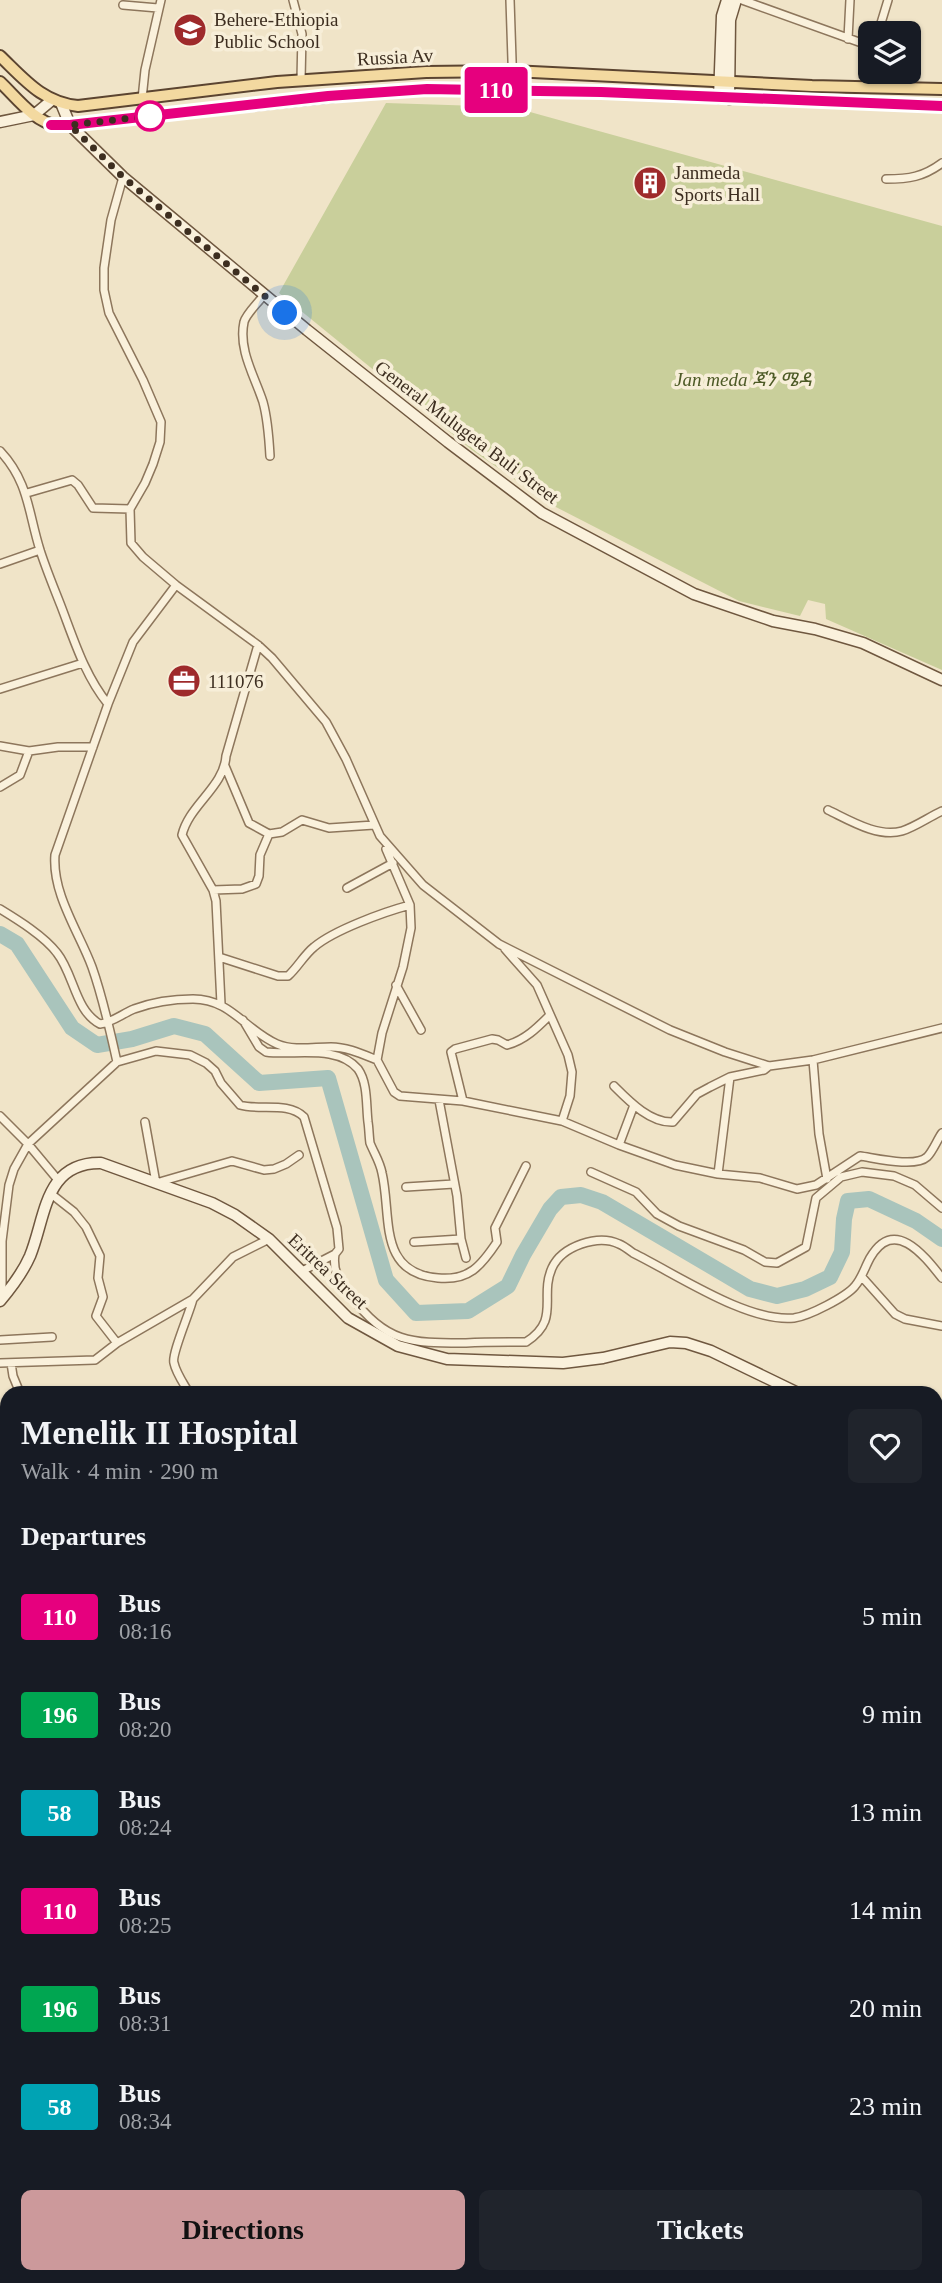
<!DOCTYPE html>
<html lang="en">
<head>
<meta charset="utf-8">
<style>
	body { margin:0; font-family:"Times New Roman","Noto Sans Ethiopic",serif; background:#20242c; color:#f1f3f6; height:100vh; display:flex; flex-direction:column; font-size:26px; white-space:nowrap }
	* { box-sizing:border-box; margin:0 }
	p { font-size:23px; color:#9ea1a6 }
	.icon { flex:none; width:38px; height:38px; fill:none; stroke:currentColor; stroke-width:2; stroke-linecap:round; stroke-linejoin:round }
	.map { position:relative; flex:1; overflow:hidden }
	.details { position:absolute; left:0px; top:1386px; width:943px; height:898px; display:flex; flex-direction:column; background:#171b24; border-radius:21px 21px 0 0; box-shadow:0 2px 5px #0004 }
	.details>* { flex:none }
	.badge { padding:0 14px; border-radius:5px; font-size:24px; line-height:46px }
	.fabs { position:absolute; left:858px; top:21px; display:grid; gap:14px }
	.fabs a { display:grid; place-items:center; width:63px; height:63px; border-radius:10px; background:#171b24; box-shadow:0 2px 5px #0004; font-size:35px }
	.you { position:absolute; width:35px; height:35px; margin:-18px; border:5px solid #fff; border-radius:50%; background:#1a73e8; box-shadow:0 0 0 10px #1a73e833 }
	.map>.badge { position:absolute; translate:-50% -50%; box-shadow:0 0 0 4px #fff }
	h2 { padding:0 21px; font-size:26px; line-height:63px }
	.round { display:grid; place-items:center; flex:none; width:74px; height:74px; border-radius:10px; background:#20242c }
	.headline { display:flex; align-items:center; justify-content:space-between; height:119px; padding:0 21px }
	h1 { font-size:33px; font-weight:700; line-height:52px }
	.primary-button { display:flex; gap:14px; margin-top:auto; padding:14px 21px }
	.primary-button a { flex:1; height:80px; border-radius:10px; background:#cc999b; color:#111; font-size:28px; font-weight:700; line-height:80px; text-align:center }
	.primary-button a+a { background:#20242c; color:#f1f3f6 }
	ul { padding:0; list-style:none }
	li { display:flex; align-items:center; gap:21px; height:98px; padding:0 21px }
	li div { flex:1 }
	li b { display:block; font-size:26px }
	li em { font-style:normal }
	li .badge { min-width:77px; font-weight:700; text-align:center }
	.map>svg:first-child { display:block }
</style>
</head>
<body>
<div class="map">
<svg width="942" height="2283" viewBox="0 0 942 2283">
	<rect width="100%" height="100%" fill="#f0e4c8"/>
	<path fill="#c9cf9b" d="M386,103l126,4 430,119v444l-116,-51 -1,-15 -17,-4 -8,16 -61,-15 -189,-97 -78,-54 -193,-157z"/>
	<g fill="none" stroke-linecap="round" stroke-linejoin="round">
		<path stroke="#a9c4bc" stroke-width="16" d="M0,934l17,10 55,84 25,17 35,-6 42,-13 31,8 54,49 69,-5 58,202 30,33 52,-2 40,-25 15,-31 27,-46 11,-12 20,-2 21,7 148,87 27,7 28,-7 25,-12 12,-25 2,-33 4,-18 21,-2 47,22 26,18
			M0,1723l7,8
			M632,2277v6"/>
		<defs>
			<path id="minor" d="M293,0l9,34 -1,46
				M510,0l3,90
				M742,0l128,46
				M123,5l35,3
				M878,33l10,-33
				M848,39l2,-39
				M904,72l3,16
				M142,99l3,-29 16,-70
				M123,177l-12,43 -7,48v22l5,23 34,67 18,42 -1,20 -7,22 -8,19 -15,26 1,34 12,14 33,28 82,60 14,13 54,64 20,37 34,77 43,49 76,59 171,86 55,22 44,14 44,-6 129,-32
				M886,179c23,0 37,-2 56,-16
				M263,296c-5,7 -17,18 -19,26 -6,28 11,55 19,80 5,18 6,36 7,54
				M0,451c29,31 28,61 40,99 6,19 14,38 21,56 13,34 24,70 47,98
				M27,493l45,-13 6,5 15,23 37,1
				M0,564l40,-14
				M0,689l83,-26
				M0,746l29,5 29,-4h35
				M225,766l24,57 20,11 13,-2 20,-12 27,8 45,-3
				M0,787l20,-12 9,-24
				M828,810c21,10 50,28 74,21 13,-4 27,-14 40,-20
				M386,849l24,56 1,23 -8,39 -21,66 -5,27 17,32 6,4 63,5 99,20 57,24 56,20 43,9 42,4 37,11 19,-4 44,-29c15,2 55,12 67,1 6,-6 10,-17 15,-24
				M347,888l46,-25
				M213,890l29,-1 14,-5 3,-8 1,-21 9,-21
				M0,909c18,11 44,27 57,44 17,21 18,58 43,71 13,-2 22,-10 34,-15 19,-7 39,-10 59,-10 38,0 52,31 84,45 17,7 36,3 54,3 16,0 31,7 46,13
				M505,949l32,36 31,70 4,17 -2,24 -8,25
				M219,957l59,19h10c10,-9 16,-21 26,-29 20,-17 70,-35 96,-42
				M396,985l25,45
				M221,1004l-5,-103 -3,-11 -31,-55c7,-30 42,-48 44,-79l32,-111
				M243,1020l16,27 7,5c28,4 71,-8 92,17 10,14 8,36 10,53 1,6 1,14 2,21 4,10 10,19 12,30 10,43 -5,100 56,105 31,3 43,-12 59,-36l-2,-14 31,-62
				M813,1060l6,74 8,45
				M117,1062c-7,-32 -14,-64 -25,-95 -13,-35 -40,-73 -37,-112l53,-151 25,-62 43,-57
				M614,1086c15,15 36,37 59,36l24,-28 13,-7 20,-10 34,-7 5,-4
				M439,1100l18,96 4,43 5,19
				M463,1101l-12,-49 4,-3 37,-10 6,1 9,5c18,-5 30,-17 43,-30
				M0,1116l28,28 30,36
				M145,1122l11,61 76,-22 32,9 10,-1 12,-5 13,-9
				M619,1145l15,-40
				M591,1172l45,20 21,22 22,12 65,24 21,12 12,1 29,-16 10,-49 25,-21 21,-5 32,4 21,9 27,23
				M718,1174l12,-97
				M406,1187l48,-3
				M414,1242l47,-3
				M335,1254c-3,19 6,28 17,43 34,47 61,46 114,46 20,-1 40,-1 60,-1 35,-22 13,-45 26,-74 10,-22 46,-34 67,-24 5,2 10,6 14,9 43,21 115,70 161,65 15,-2 52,-21 61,-32 7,-8 10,-19 15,-28 24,-41 53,-4 72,20
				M862,1277l33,37 10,5 37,7
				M2,1298v-57l7,-56 5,-16 14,-25 89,-82 39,-11 34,4 16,8 9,8 6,12 19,22c19,6 48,-4 64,12l33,111 2,21 -4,5 -33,17
				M0,1340l52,-3
				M117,1343l76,-44 40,-42 36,-18
				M0,1363l95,-3 22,-17 -21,-27 7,-19 -5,-19 2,-22 -14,-29 -12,-15 -24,-19
				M11,1363l2,13 7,17
				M189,1393c-5,-9 -13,-20 -15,-30 -3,-8 16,-51 19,-64
				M0,1461h7
				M936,1501l6,-1
				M0,1513h7
				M0,1596h7
				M936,1600l6,-1
				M0,1655h7
				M936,1676l6,1
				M0,1699l7,18
				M936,1721l6,-6
				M936,1750l6,3
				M0,1792l7,7
				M936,1824l6,4
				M936,1876l6,4
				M936,1938l6,-3
				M936,2010l6,5
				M936,2141l6,6
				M936,2155l6,-3
				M292,2277l14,6
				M392,2277l1,6
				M851,2277l4,6
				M927,2277l2,6
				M190,2283l11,-6
				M280,2283l4,-6
				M419,2283l14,-6
				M747,2283l8,-6
				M832,2283l7,-6"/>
			<path id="tertiary" d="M1,2283l6,-14
				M16,2283l5,-6"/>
			<path id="secondary" d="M719,98l3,-82 5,-16
				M729,99l1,-79 6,-20
				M61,103l9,22 53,52 184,153 141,112 94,71 152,81 79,27 42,8 48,14 79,37
				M0,122l34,-7 18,-15
				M0,1301c11,-13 23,-29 30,-45 16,-39 14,-94 71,-93l111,40 23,12 34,24 79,79 50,28 49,13 116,4 40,-5 67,-16 16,1 25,8 87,42
				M936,1423l6,2
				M0,2250l7,3
				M53,2277l12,6"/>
			<path id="primary" d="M0,56c24,23 43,47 78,50l199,-24 149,-10 86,-1 300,15 130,3
				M0,82c17,16 34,40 58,44l295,-32 74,-5 174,3 341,14"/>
		</defs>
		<use href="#minor" stroke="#8d765c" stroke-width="10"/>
		<use href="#tertiary" stroke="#8d765c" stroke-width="12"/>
		<use href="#secondary" stroke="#6f573f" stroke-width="13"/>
		<use href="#primary" stroke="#5b4430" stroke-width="14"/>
		<use href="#minor" stroke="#faf1dc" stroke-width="7"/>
		<use href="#tertiary" stroke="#faf1dc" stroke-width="9"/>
		<use href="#secondary" stroke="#faf1dc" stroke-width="10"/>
		<use href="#primary" stroke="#f3d9a0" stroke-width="10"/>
	</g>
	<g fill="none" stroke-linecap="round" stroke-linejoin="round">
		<defs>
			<path id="line" d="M51,125h19l258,-29 99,-7 174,3 341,14"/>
		</defs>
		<use href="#line" stroke="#fff" stroke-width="16"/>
		<use href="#line" stroke="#e6007e" stroke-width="10"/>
		<path stroke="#3d2e20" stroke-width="7" stroke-dasharray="0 12.6" d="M150,116l-80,9 53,52 162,136"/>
	</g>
	<defs>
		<symbol id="school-disc" viewBox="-11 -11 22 22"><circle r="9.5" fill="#9e2a2b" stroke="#f7eed8"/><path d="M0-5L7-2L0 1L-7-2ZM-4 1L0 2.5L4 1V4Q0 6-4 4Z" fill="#fff"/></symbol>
		<symbol id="building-disc" viewBox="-11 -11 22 22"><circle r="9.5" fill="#9e2a2b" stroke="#f7eed8"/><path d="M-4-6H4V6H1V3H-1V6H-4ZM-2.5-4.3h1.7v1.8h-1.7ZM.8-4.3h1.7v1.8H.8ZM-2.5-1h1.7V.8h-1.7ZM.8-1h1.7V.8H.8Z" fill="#fff"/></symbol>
		<symbol id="office-disc" viewBox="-11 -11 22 22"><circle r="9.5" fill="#9e2a2b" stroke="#f7eed8"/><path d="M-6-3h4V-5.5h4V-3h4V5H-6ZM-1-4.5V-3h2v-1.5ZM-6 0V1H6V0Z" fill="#fff"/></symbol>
	</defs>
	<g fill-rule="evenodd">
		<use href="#school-disc" x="171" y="11" width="38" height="38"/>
		<use href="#building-disc" x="631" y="164" width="38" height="38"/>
		<use href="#office-disc" x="165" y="662" width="38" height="38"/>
	</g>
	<circle fill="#fff" stroke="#e6007e" stroke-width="3.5" cx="150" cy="116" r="14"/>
	<g text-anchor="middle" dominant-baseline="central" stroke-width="7" stroke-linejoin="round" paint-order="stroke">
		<g font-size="19" fill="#3d2e20" stroke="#f7eed8" text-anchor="start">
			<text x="214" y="19">Behere-Ethiopia<tspan x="214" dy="22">Public School</tspan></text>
			<text x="674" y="172">Janmeda<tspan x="674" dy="22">Sports Hall</tspan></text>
			<text x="208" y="681">111076</text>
		</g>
		<g font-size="19" fill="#3d2e20" stroke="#f7eed8">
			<text transform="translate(395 57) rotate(-3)">Russia Av</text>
			<text transform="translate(467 432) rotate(37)">General Mulugeta Buli Street</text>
			<text transform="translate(328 1271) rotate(43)">Eritrea Street</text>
		</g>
		<g font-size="19" font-style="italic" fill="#4d5a26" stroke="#f7eed8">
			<text x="743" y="379">Jan meda ጃን ሜዳ</text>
		</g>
	</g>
</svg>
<div class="fabs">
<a><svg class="icon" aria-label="layers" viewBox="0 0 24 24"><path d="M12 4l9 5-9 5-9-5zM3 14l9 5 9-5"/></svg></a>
</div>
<div class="you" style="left:285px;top:313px"></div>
<b class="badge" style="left:496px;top:90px;background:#e6007e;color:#fff">110</b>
<section class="details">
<div class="headline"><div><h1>Menelik II Hospital</h1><p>Walk · 4 min · 290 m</p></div><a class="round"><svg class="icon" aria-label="heart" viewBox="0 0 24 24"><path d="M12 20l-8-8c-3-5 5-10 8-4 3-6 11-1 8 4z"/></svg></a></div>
<h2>Departures</h2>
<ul>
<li><span class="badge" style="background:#e6007e;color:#fff">110</span><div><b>Bus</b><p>08:16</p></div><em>5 min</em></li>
<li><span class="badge" style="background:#00a651;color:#fff">196</span><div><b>Bus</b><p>08:20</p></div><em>9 min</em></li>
<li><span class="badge" style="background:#00a3b4;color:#fff">58</span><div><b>Bus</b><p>08:24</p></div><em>13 min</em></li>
<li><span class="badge" style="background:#e6007e;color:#fff">110</span><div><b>Bus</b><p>08:25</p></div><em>14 min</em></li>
<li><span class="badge" style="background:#00a651;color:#fff">196</span><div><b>Bus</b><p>08:31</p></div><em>20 min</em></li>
<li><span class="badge" style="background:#00a3b4;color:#fff">58</span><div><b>Bus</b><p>08:34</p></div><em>23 min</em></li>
</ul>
<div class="primary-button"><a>Directions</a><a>Tickets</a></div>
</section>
</div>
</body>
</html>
